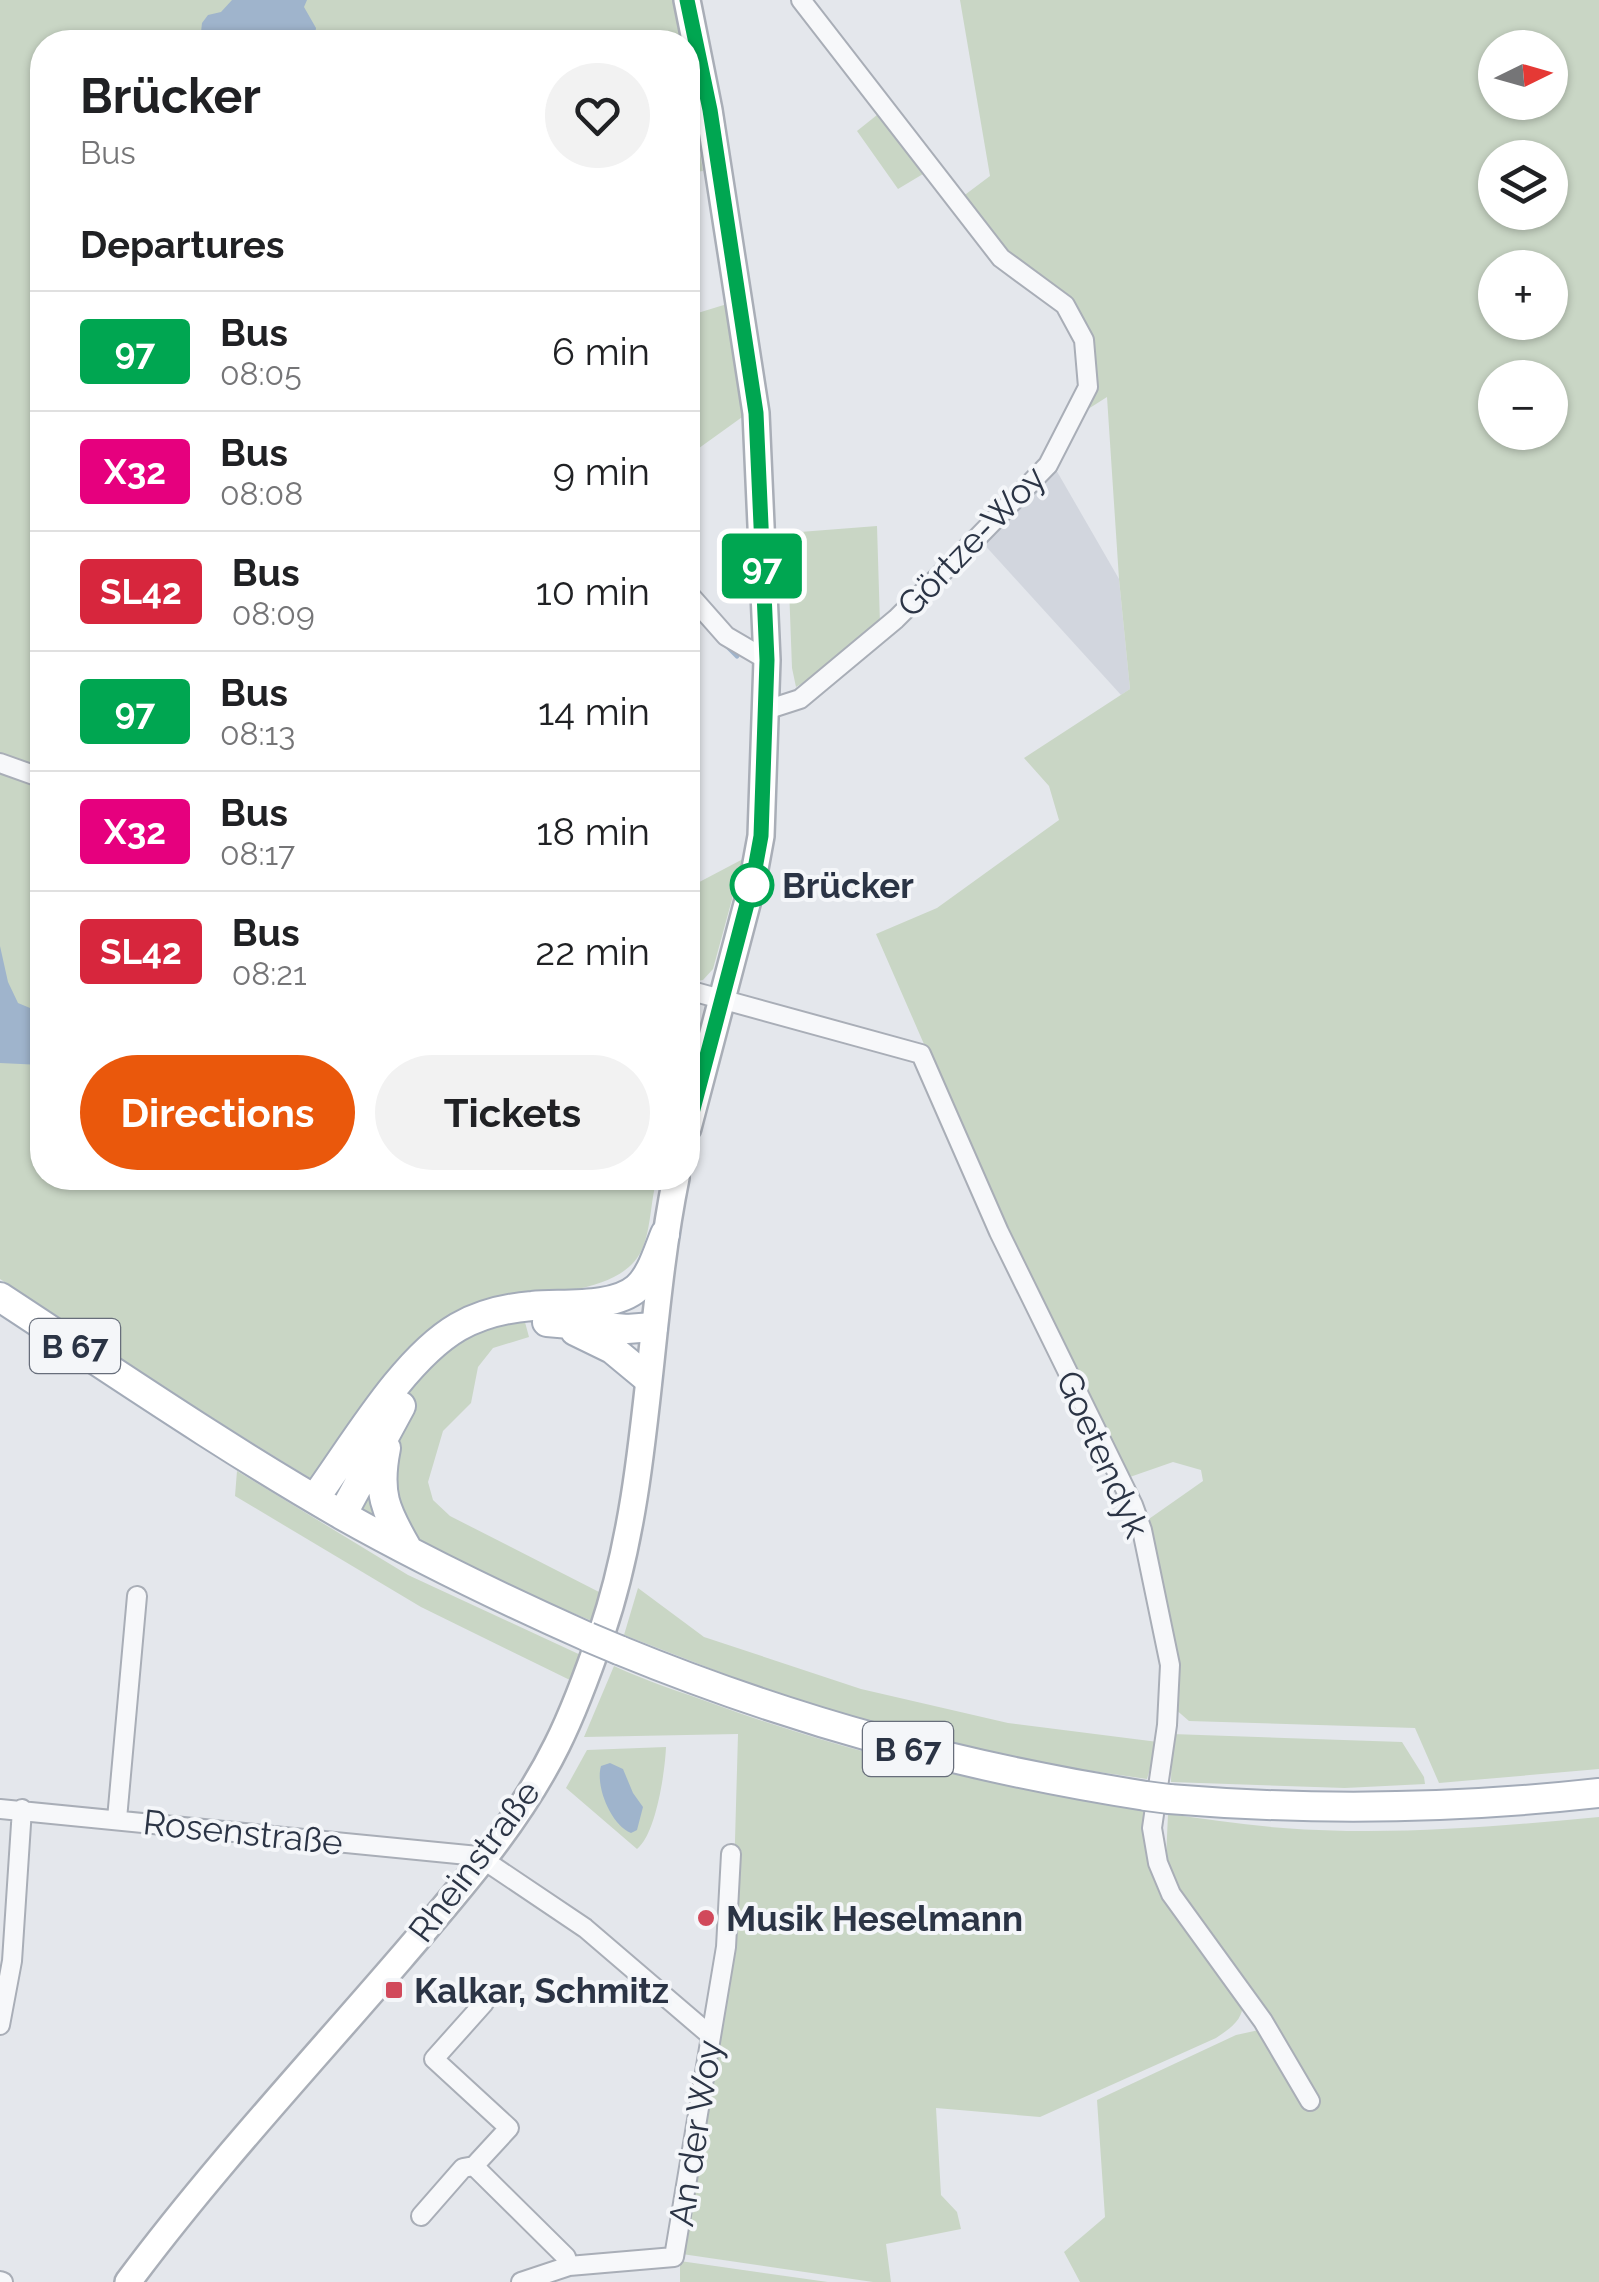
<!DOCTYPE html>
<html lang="en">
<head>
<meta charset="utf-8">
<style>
	body { margin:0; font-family:Raleway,sans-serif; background:#f2f2f2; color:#202124; height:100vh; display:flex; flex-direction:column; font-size:38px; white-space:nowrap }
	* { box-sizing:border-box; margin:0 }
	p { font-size:32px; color:#757577 }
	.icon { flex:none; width:55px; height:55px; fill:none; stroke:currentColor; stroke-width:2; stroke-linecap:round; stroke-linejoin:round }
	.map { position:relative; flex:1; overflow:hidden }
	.side { position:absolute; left:30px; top:30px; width:670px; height:1160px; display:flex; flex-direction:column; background:#fff; border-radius:40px; box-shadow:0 2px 8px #0004 }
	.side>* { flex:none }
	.badge { padding:0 20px; border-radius:8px; font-size:35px; line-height:65px }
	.needle { width:65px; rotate:85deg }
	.buttons { position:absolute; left:1478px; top:30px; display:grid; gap:20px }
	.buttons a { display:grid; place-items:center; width:90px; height:90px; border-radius:50%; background:#fff; box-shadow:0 2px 8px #0004; font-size:50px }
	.map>.badge { position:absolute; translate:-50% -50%; box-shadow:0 0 0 5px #fff }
	h2 { padding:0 50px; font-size:38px; line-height:90px }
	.round { display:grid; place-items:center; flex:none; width:105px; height:105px; border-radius:52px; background:#f2f2f2 }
	.head { display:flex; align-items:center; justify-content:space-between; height:170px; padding:0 50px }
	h1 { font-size:48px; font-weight:700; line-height:75px }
	.primary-button { display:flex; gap:20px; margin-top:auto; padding:20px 50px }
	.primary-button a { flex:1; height:115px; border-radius:60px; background:#ea580c; color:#fff; font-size:40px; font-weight:700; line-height:115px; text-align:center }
	.primary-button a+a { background:#f2f2f2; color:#202124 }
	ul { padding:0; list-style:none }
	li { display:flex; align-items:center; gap:30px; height:120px; padding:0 50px; border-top:2px solid #e0e0e0 }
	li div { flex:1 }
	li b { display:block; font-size:38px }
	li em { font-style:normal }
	li .badge { min-width:110px; font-weight:700; text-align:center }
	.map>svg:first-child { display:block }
</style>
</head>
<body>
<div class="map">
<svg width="1599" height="2282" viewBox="0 0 1599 2282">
	<rect width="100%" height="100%" fill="#e4e7ec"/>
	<path fill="#d2d6de" d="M1055,468l64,111 11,110 -9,6 -140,-154z"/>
	<path fill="#c9d6c5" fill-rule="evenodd" d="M0,0h674l7,42h-639v728l-42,-15z
		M960,0h639v1769l-160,14 -24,-55 -226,-7 -15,-13 -28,-187 57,-40 -2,-11 -28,-8 -46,16 -122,-248 -129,-296 61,-26 122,-88 -10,-34 -25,-28 106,-69 -11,-110 -12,-182 -22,14 6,-75 -14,-31 -72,-51 -43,-57 28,-21zM1495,48h55v54h-55zM1495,158h55v54h-55zM1495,268h55v54h-55zM1495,378h55v54h-55z
		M688,79l15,92 -15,2z
		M882,111l46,60 -30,18 -41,-58z
		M727,304l18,111 -57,41v-140z
		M877,526l3,98 -53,44 -31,19 -4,-19 -5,-135z
		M0,770l42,15v393h615c-6,20 -6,50 -14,69 -17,44 -86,43 -124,53l10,37 -36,11 -15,19 -7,36 -28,28 -15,51 5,18 17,16 151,77 -9,28c-44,-19 -91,-36 -133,-58 -158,-84 -309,-185 -459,-284z
		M743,859l-30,110 -10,11 -15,2v-94z
		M237,1471l171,104 177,82 -11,25 -153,-75 -186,-111z
		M638,1588l66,49 157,52 147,34 150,19 -11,37 -144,-21 -147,-38 -85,-28 -147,-57z
		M614,1666c32,15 67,26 100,38 142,52 281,82 430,107 -7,70 61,141 99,195 -2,16 -14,23 -27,32l-176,79 -104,-9 5,87 16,17 4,17 -75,15 5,38h-18l-191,-28 50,-307 6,-213 -154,3z
		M1172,1734l230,8 22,35 1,7 -80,4 -174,-6z
		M666,1747c-1,25 -10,87 -29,102l-71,-61 21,-38z
		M1168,1814c38,5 76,11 115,14 105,8 211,-1 316,-11v465h-519l-16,-30 41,-35 -8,-117 139,-65 23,-5 -83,-136 -10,-35z
		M680,2261l148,21h-148z"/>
	<path fill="#9fb4cc" d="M232,0h75l-3,7 12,21 -2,14h-114l2,-19 6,-8 13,-3z
		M0,946l8,36 10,21 24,10v52l-42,-2z
		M610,1763l13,6 10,24 10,14 -6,23 -6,3c-20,-8 -36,-47 -30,-67z"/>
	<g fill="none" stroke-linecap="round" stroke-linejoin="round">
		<path stroke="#9fb4cc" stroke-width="5" d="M725,644l12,12"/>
		<defs>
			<path id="street" d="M688,593l38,43 41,24
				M766,710l34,-11 96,-80 82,-82 70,-72 40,-78 -4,-47 -19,-35 -64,-47 -200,-258
				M0,763l42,15
				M688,990l233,64 78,178 134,273 9,25 28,135 -3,60 -15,103 6,35 13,31 92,127 47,80
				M0,1809l478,47 107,72 125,107
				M117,1819l20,-223
				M484,2003l-50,56 75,69 -35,38 92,91 3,9
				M0,2025l12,-64 10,-152
				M421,2216l42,-48 11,-2
				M0,2281l3,1
				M521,2282l48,-16 105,-9 52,-310 5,-93"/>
			<path id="secondary" d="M687,0l22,110 47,303 11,247 -6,176 -9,49 -64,243
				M128,2282c84,-113 181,-217 273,-324 57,-67 117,-134 156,-213 18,-36 32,-75 45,-113 49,-144 44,-306 74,-454"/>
			<path id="primary" d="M0,1297c113,74 225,151 342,218 80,45 163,85 246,122
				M547,1322l80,7 26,-2
				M575,1331l37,18 35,29
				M386,1448c-9,45 -1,62 21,100
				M315,1498c38,-52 88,-139 143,-171 21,-12 49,-19 74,-21 29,-3 81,3 105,-18 14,-12 21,-37 28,-54
				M342,1515l59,-109
				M619,1650c173,71 342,117 527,146
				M1169,1799c145,12 286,10 430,-6"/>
		</defs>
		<use href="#street" stroke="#a9aeb7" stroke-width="22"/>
		<use href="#secondary" stroke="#a9aeb7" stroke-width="30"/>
		<use href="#primary" stroke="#a3abb8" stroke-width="32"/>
		<use href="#street" stroke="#f7f8fa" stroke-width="18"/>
		<use href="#secondary" stroke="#fff" stroke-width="25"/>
		<use href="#primary" stroke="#fff" stroke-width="28"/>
		<defs>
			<path id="primary-bridge" d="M588,1637l31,13
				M1146,1796l23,3"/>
		</defs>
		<use href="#primary-bridge" stroke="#a3abb8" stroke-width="32" stroke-linecap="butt"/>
		<use href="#primary-bridge" stroke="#fff" stroke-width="28"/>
	</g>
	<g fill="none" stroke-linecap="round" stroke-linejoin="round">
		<defs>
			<path id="line" d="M687,0l23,110 46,303 11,247 -6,176 -9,49 -64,243"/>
		</defs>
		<use href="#line" stroke="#fff" stroke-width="22"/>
		<use href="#line" stroke="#00a651" stroke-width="15"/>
	</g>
	<circle fill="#fff" stroke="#00a651" stroke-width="5" cx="752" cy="885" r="20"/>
	<g fill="#d1495b" stroke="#f4f6f9" stroke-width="4">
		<circle cx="706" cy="1918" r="10"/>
		<rect x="384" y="1980" width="20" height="20" rx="5"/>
	</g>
	<g text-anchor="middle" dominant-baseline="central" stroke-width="8" stroke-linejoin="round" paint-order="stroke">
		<g fill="#f4f6f9" stroke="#676e7b" stroke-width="2.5">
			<rect x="30" y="1319" width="90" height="54" rx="8"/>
			<rect x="863" y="1722" width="90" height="54" rx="8"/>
		</g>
		<g font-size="32" font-weight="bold" fill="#2b3445">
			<text x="75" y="1346">B 67</text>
			<text x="908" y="1749">B 67</text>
		</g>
		<g font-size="35" fill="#2b3445" stroke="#f4f6f9">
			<text transform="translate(971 541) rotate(-46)">Görtze-Woy</text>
			<text transform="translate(1103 1454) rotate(66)">Goetendyk</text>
			<text transform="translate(243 1832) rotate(6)">Rosenstraße</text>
			<text transform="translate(474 1861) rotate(-53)">Rheinstraße</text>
			<text transform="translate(695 2133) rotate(-81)">An der Woy</text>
		</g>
		<g font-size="35" font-weight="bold" fill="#2b3445" stroke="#f4f6f9" text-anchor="start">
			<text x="782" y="885">Brücker</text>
		</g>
		<g font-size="35" font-weight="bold" fill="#2b3445" stroke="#f4f6f9" text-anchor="start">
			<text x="726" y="1918">Musik Heselmann</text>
			<text x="414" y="1990">Kalkar, Schmitz</text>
		</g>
	</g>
</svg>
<div class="buttons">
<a><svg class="needle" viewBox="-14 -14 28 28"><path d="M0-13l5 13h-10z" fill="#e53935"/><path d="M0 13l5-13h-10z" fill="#757577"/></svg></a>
<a><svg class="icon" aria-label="layers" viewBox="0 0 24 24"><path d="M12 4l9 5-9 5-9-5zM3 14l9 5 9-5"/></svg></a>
<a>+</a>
<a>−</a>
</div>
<b class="badge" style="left:762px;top:566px;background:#00a651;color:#fff">97</b>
<section class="side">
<div class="head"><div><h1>Brücker</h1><p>Bus</p></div><a class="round"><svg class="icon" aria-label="heart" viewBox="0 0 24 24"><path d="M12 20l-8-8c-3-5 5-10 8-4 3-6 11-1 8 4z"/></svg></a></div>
<h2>Departures</h2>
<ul>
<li><span class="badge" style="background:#00a651;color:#fff">97</span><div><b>Bus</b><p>08:05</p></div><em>6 min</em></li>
<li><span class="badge" style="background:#e6007e;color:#fff">X32</span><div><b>Bus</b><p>08:08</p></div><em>9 min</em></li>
<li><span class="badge" style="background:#d7263d;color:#fff">SL42</span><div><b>Bus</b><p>08:09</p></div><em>10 min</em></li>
<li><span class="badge" style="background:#00a651;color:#fff">97</span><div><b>Bus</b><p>08:13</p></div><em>14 min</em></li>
<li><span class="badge" style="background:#e6007e;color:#fff">X32</span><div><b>Bus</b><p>08:17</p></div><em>18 min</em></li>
<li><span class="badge" style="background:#d7263d;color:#fff">SL42</span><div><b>Bus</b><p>08:21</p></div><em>22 min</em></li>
</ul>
<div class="primary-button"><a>Directions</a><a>Tickets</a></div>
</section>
</div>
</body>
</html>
